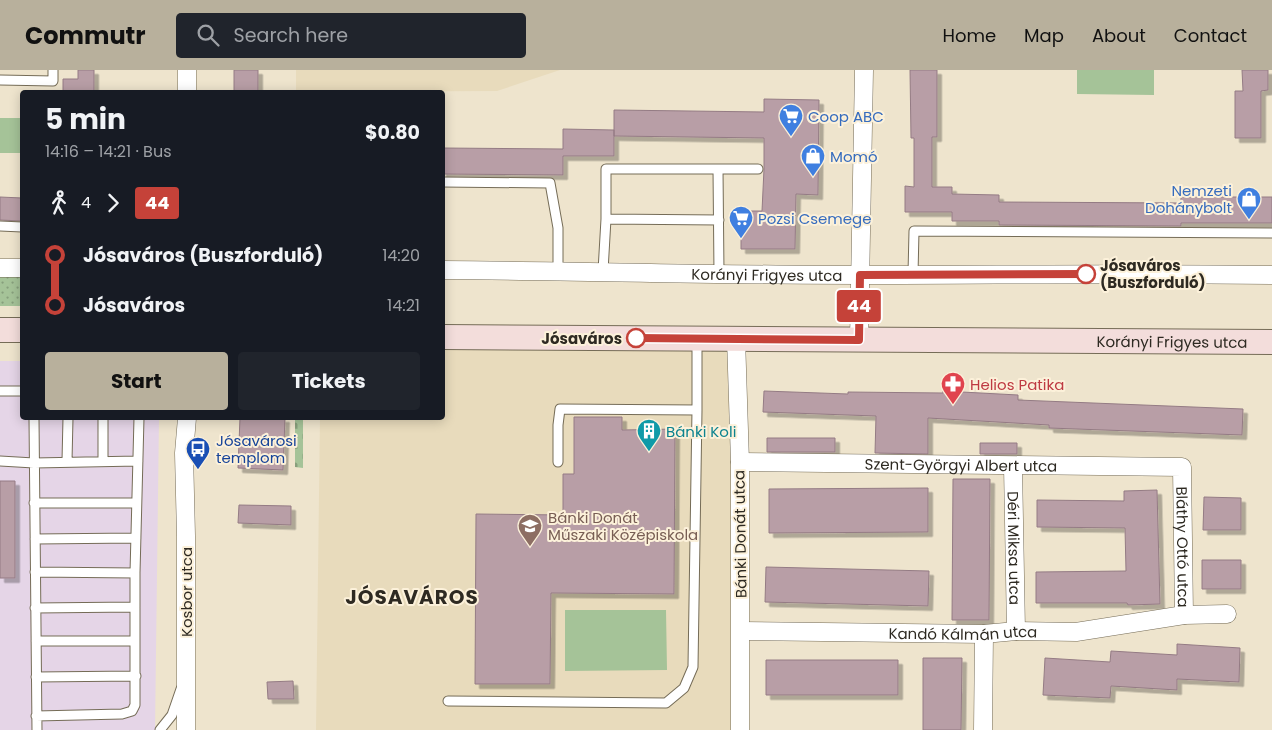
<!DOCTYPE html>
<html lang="en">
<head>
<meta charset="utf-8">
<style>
	body { margin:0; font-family:Poppins,sans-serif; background:#20242c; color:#f1f3f6; height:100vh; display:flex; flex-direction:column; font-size:19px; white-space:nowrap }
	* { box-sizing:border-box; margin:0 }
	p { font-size:16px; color:#9ea1a6 }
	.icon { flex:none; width:28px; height:28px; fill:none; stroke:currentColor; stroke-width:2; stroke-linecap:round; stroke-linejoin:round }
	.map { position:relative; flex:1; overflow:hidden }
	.panel { position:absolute; left:20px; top:20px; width:425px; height:330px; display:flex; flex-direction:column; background:#171b24; border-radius:5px; box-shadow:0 2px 12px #0003 }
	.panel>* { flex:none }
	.badge { padding:0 10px; border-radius:4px; font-size:18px; line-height:32px }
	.map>.badge { position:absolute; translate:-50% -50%; box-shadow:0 0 0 2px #fff }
	.legs { display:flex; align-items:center; gap:8px; height:55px; padding:0 25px; font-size:16px }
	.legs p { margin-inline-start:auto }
	.headline { display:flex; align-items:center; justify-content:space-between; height:85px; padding:0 25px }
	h1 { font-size:28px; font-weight:700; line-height:38px }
	.action { display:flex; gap:10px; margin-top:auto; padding:10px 25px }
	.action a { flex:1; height:58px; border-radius:5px; background:#b8b09c; color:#111; font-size:20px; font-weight:700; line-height:58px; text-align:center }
	.action a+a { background:#20242c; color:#f1f3f6 }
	ul { padding:0 25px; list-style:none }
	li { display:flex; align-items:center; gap:18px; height:50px; font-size:19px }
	li i { display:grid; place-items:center; width:8px; height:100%; margin:0 6px; background:currentColor }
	li i::after { content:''; width:12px; height:12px; margin:-6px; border:4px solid; border-radius:50%; background:#171b24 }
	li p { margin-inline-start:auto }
	li:first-child i { background:linear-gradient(#0000 50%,currentColor 0) }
	li:last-child i { background:linear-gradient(currentColor 50%,#0000 0) }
	header { display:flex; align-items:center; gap:30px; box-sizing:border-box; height:70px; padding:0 25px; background:#b8b09c; color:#111 }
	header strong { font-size:24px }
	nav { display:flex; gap:28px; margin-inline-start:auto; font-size:18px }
	.search { width:350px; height:45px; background:#20242c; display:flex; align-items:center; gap:12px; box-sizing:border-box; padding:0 18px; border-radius:5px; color:#9ea1a6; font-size:19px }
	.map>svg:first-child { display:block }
</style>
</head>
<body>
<header>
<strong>Commutr</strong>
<div class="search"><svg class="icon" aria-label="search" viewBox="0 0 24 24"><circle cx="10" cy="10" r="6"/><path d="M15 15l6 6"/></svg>Search here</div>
<nav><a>Home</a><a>Map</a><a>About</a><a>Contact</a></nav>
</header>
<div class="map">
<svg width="1272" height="660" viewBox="0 0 1272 660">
	<defs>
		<pattern id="grass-dots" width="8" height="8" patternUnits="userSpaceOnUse" patternTransform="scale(1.25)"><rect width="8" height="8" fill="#a5c398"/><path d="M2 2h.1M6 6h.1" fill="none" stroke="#879f7c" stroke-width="1.8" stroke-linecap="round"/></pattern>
		<pattern id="cemetery-stones" width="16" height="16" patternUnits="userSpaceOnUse" patternTransform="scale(1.25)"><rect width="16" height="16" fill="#a5c398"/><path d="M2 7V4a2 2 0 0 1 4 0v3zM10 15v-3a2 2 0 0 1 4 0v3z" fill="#879f7c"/></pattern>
		<filter id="shadow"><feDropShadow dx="4.5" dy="4.5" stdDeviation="0" flood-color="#0004"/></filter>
	</defs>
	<rect width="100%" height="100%" fill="#eee4cd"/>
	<path fill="#e5d5e7" d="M0,291h22v57h137l-4,312h-155z"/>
	<path fill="#e8dbbc" d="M296,0h264l-63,21 -201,1z
		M443,267l293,1 4,392h-424l4,-312h122z"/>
	<path fill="url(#grass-dots)" d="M0,206h22v30h-22z"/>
	<path fill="url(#cemetery-stones)" d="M295,348h8v50l-8,-1z"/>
	<path fill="#a5c398" d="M1077,0h77v25l-77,-1z
		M0,48h22v35h-22z
		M565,540h101l1,60 -102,1z"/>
	<path fill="#b89ea6" stroke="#947b84" filter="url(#shadow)" d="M78,0h16v22h-31v-13h15z
		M234,0h24v22h-24z
		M910,0h27v67h-5v50h20v7l47,1v7l182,1v-6h91v26h-91v3l-182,-1v-4h-47v-9h-47v-26l9,1v-49h-3z
		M1242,0h26v20l-7,1v47h-26v-47h8z
		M764,29l55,1 -1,95 -22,-1 -1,55h-54v-38h21l2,-42v-31l-150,-2v-26l150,2z
		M563,59l51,1v26h-51v19l-121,-1v-26l121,1z
		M0,127l22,1v23l-22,-1z
		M764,321l84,3v-2l95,1v-2l75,4v5l225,9 -1,26 -193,-7v-3l-121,-7v36l-53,-1 1,-37 -113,-4z
		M574,347h48v13l53,-1 -1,165 -123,-1 -1,91h-75l1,-170 87,1v-41h11z
		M240,348h45l-2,52 -45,-2z
		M767,368h68v14h-68z
		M980,373h37v11h-37z
		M953,409h37l-1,141h-37z
		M0,411h15v97h-15z
		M928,418v44l-159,1v-44z
		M1157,420l3,114 -32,1 -1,-2h-91v-31l90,-1 -1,-43 -88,-1v-27l87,1v-10z
		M1204,427l37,1v32h-38z
		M239,435l52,1v19l-53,-2z
		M1202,490h39v29h-39z
		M766,497l163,4 -1,35 -163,-4z
		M1177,574l63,4 -1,34 -62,-3v11l-66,-4 -1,12 -67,-3 2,-37 65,4 1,-11 66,4z
		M923,588h39l-1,72h-38z
		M766,590h132v35h-132z
		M293,611l1,18h-26l-1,-17z"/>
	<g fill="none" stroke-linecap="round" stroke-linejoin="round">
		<defs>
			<path id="lane" d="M0,10l53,1v-11
				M442,112l108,1 8,45v43
				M606,149l113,1
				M0,156l22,1
				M603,201l3,-52v-50h112
				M719,204l-1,-105h40
				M913,204l1,-43 358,2
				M0,321h22
				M34,348l3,312
				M103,390v-42
				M0,391l34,2 104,-2
				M67,391l1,-43
				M558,392v-37l2,-16 137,1
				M34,433h102
				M35,469l101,-1
				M35,502l100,1
				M35,538l100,-1
				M36,571h99
				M36,607l100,-1
				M448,631l218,2 18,-15 9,-21 4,-257v-70
				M36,646l86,-2 10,-3 3,-6v-132l4,-155
				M160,660l12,-15 9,-26"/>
			<g id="street">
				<path d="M187,0v22"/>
				<path d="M0,198h22"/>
				<path id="s1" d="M442,200c139,1 278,5 417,5 138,0 275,-2 413,0"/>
				<path d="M736,268l4,124v268"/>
				<path d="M859,271l5,-271"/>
				<path id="s2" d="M740,392l442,5 2,148"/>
				<path id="s3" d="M1013,396l3,165"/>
				<path id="s4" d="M741,561l243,3 32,-3 60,1 108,-17 43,-1"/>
				<path d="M186,660v-194l-2,-83 3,-35"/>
				<path d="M983,660l1,-96"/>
			</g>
			<g id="secondary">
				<path d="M0,260h22"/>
				<path id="s5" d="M442,267l830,5"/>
			</g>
		</defs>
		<use href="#lane" stroke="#756c57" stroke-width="11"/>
		<use href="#street" stroke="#756c57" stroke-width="19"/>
		<use href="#secondary" stroke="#756c57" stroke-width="26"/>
		<use href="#lane" stroke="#fff" stroke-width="9"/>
		<use href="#street" stroke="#fff" stroke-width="18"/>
		<use href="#secondary" stroke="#f3dddb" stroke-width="24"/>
	</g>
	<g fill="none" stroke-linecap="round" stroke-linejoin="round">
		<defs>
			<path id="line-1" d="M636,268l223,2 1,-65 226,-1"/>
		</defs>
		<use href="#line-1" stroke="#fff" stroke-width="11"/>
		<use href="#line-1" stroke="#c54239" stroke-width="8"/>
	</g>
	<defs>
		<symbol id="supermarket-pin" viewBox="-11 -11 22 30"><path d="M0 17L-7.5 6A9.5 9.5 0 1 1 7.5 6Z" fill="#3f7fe0" stroke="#fcf1da"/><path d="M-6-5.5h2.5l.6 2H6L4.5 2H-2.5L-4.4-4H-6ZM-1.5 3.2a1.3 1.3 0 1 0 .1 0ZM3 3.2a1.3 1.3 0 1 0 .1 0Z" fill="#fff"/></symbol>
		<symbol id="shop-pin" viewBox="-11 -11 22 30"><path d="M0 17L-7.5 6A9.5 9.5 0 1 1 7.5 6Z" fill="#3f7fe0" stroke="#fcf1da"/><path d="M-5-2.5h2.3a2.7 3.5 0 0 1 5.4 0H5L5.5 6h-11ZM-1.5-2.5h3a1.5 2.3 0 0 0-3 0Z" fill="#fff"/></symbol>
		<symbol id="pharmacy-pin" viewBox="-11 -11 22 30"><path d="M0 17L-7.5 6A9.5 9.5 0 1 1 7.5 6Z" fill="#e0444e" stroke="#fcf1da"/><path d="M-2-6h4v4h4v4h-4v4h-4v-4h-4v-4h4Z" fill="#fff"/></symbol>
		<symbol id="building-pin" viewBox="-11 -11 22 30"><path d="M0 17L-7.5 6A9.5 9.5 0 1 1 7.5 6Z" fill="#0f9aa8" stroke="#fcf1da"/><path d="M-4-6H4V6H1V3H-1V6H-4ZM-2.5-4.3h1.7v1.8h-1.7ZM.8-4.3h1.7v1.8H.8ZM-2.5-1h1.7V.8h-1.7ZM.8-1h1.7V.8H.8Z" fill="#fff"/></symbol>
		<symbol id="bus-pin" viewBox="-11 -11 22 30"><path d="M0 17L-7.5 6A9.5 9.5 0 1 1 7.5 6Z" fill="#1a4fb4" stroke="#fcf1da"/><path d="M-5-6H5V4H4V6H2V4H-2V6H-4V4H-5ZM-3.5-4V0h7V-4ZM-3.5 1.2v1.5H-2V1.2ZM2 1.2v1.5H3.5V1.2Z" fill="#fff"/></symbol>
		<symbol id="school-pin" viewBox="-11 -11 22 30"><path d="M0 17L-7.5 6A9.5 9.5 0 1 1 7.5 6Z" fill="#8d6e63" stroke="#fcf1da"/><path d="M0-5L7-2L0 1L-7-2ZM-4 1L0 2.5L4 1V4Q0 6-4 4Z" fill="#fff"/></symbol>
	</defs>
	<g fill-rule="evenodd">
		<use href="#supermarket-pin" x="777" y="32" width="28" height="38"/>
		<use href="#shop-pin" x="799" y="72" width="28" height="38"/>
		<use href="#shop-pin" x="1235" y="115" width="28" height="38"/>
		<use href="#supermarket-pin" x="727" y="134" width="28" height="38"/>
		<use href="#pharmacy-pin" x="939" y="300" width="28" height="38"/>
		<use href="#building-pin" x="635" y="347" width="28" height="38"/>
		<use href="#bus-pin" x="184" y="365" width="28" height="38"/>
		<use href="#school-pin" x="516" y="442" width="28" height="38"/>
	</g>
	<g fill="#fff" stroke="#c54239" stroke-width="2.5">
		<circle cx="1086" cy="204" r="9"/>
		<circle cx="636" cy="268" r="9"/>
	</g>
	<g text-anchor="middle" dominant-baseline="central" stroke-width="4" stroke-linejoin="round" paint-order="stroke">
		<g font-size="15" fill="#366cbe" stroke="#fcf1da" text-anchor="start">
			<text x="808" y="46">Coop ABC</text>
			<text x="830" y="86">Momó</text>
			<text x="1232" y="120" text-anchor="end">Nemzeti<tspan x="1232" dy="17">Dohánybolt</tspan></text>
			<text x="758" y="148">Pozsi Csemege</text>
		</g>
		<g font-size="15" font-weight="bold" fill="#2e2a22" stroke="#fcf1da" text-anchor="start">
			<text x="1100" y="195">Jósaváros<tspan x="1100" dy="17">(Buszforduló)</tspan></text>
			<text x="622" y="268" text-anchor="end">Jósaváros</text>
		</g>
		<g font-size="15" fill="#2e2a22" stroke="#fcf1da">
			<text stroke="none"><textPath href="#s1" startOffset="325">Korányi Frigyes utca</textPath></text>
			<text stroke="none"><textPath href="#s5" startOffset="730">Korányi Frigyes utca</textPath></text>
			<text stroke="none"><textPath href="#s2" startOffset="221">Szent-Györgyi Albert utca</textPath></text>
			<text transform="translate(740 464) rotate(-91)">Bánki Donát utca</text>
			<text stroke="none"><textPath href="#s2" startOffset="522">Bláthy Ottó utca</textPath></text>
			<text stroke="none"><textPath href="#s3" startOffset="82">Déri Miksa utca</textPath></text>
			<text transform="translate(186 522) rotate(-90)">Kosbor utca</text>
			<text stroke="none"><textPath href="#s4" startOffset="222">Kandó Kálmán utca</textPath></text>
		</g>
		<g font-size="15" fill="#be3a42" stroke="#fcf1da" text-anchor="start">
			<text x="970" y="314">Helios Patika</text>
		</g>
		<g font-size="15" fill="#0d838f" stroke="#fcf1da" text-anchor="start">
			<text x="666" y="361">Bánki Koli</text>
		</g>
		<g font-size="15" fill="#164399" stroke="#fcf1da" text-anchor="start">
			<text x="216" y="370">Jósavárosi<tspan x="216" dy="17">templom</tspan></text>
		</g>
		<g font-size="15" fill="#785e54" stroke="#fcf1da" text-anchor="start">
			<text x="548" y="447">Bánki Donát<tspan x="548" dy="17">Műszaki Középiskola</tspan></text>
		</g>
		<g font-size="20" font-weight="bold" letter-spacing="1" fill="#2e2a22" stroke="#fcf1da">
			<text x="412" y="527">JÓSAVÁROS</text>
		</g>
	</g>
</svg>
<b class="badge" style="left:859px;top:236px;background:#c54239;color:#fff">44</b>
<section class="panel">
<div class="headline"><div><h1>5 min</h1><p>14:16 – 14:21 · Bus</p></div><b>$0.80</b></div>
<div class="legs"><svg class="icon" aria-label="walk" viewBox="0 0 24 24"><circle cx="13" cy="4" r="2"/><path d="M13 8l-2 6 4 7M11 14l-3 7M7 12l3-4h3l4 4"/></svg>4<svg class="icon" aria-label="forward" viewBox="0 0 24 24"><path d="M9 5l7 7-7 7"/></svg><b class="badge" style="background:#c54239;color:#fff">44</b></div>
<ul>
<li><i style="color:#c54239"></i><b>Jósaváros (Buszforduló)</b><p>14:20</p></li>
<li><i style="color:#c54239"></i><b>Jósaváros</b><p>14:21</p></li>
</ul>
<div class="action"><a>Start</a><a>Tickets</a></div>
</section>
</div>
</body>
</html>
